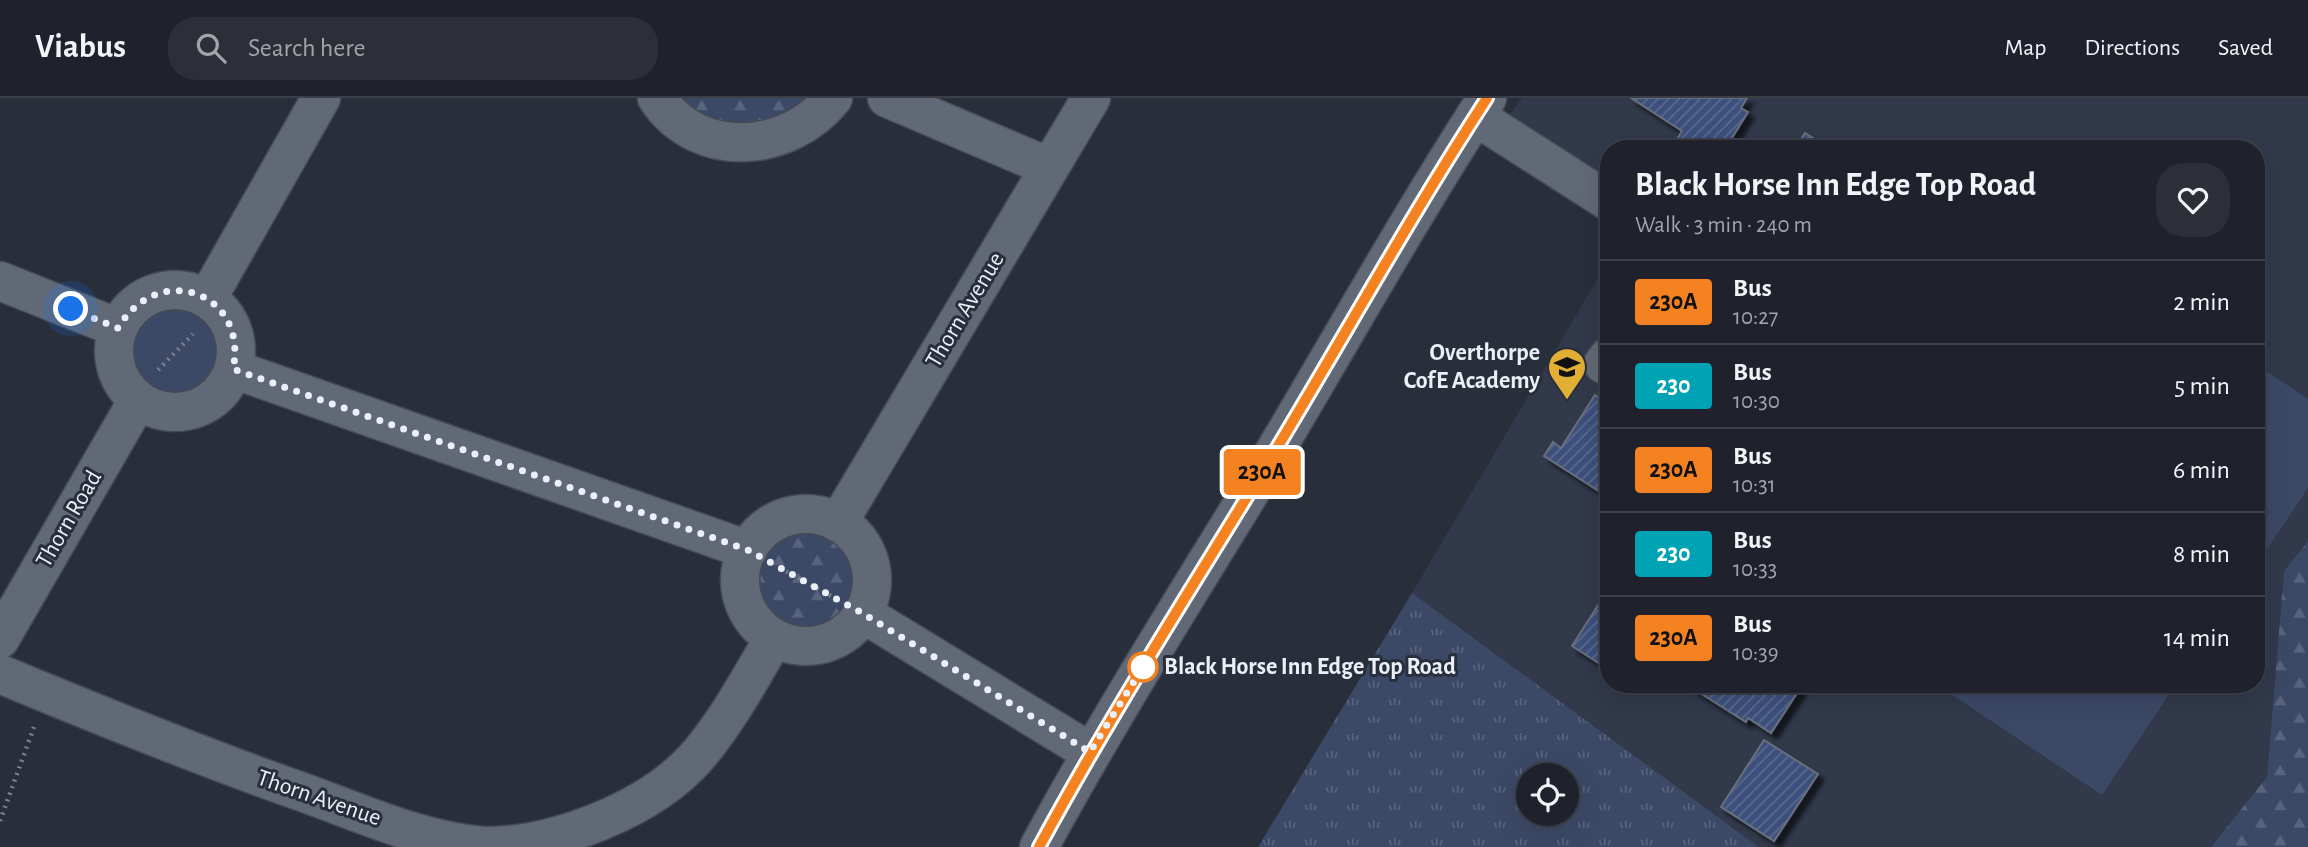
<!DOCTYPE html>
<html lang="en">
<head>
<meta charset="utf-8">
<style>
	body { margin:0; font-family:"Alegreya Sans",sans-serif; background:#2c2f38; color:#f1f3f6; height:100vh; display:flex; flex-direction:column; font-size:26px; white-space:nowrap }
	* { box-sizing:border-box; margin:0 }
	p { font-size:23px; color:#a1a4a9 }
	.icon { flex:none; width:38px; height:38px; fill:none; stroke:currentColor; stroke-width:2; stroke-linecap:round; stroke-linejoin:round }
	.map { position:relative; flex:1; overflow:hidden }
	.drawer { position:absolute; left:1600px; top:42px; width:665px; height:553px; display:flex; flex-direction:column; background:#1f222c; border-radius:28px; box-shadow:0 7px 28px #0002,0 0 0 2px #3c3f48 }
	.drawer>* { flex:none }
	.badge { padding:0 14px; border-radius:5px; font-size:24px; line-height:46px }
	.tools { position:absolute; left:1516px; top:665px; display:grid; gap:14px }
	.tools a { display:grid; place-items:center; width:63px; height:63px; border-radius:50%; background:#1f222c; box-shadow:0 7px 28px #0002,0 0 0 2px #3c3f48; font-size:35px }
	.you { position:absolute; width:35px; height:35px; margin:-18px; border:5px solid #fff; border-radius:50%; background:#1a73e8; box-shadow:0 0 0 10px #1a73e833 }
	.map>.badge { position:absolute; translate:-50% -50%; box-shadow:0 0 0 4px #fff }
	.round { display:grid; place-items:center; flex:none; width:74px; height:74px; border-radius:28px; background:#2c2f38 }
	.summary { display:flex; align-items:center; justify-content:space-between; height:119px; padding:0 35px }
	h1 { font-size:33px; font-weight:700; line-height:52px }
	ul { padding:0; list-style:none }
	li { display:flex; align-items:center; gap:21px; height:84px; padding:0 35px; border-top:2px solid #3c3f48 }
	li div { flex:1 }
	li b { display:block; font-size:26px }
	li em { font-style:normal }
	li .badge { min-width:77px; font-weight:700; text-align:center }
	header { display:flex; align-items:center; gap:42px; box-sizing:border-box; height:98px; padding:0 35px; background:#1f222c; border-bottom:2px solid #3c3f48 }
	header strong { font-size:33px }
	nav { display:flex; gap:38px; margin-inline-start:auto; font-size:24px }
	.search { width:490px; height:63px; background:#2c2f38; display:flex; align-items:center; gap:18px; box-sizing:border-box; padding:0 24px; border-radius:28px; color:#a1a4a9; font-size:26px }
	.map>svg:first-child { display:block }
</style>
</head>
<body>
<header>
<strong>Viabus</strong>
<div class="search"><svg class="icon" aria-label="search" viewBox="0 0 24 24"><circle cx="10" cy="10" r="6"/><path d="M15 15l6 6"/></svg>Search here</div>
<nav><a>Map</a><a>Directions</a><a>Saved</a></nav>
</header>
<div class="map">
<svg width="2308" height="749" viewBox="0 0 2308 749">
	<defs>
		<pattern id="forest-firs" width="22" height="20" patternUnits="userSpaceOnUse" patternTransform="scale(1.75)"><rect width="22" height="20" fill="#3c4966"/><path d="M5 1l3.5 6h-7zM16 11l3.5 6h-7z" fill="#58647d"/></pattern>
		<pattern id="park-tufts" width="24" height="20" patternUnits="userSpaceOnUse" patternTransform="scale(1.75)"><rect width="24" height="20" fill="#3c4966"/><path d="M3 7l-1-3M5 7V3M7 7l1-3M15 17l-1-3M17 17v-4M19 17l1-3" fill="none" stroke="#58647d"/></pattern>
		<pattern id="building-hatch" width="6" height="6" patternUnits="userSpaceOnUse" patternTransform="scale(1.75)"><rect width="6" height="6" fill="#3d507c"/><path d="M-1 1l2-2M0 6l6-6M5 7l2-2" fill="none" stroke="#596a8f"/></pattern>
		<filter id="shadow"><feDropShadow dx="6" dy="6" stdDeviation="2" flood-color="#0009"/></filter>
	</defs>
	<rect width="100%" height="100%" fill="#292e3b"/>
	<path fill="#31394b" d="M1522,0h786v443l-24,30 -17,206 -56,70h-452l-347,-254 196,-332v423h648v-535h-648v73l-121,-77z"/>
	<path fill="#3c4966" d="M113 253a61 61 0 1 1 122 0a61 61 0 1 1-122 0Z
		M2256,266l52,35v89l-52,78z
		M1936,586h240l-74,111z"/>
	<path fill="url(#forest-firs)" d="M657,0h176l-71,45z
		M740 482a66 66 0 1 1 132 0a66 66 0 1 1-132 0Z
		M2308,443v306h-97l56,-70 17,-206z"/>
	<path fill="url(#park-tufts)" fill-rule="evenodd" d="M1412,495l347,254h-501zM1528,677h38v39h-38z"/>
	<path fill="url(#building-hatch)" stroke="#686f7d" stroke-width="2" filter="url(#shadow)" d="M1631,0h116l-6,10 7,4 -23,37h-54l11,-18z
		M1805,35l25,16h-36z
		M1595,297l13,9v93l-64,-41 9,-14 8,6z
		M1602,501l6,5v65l-36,-23z
		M1686,586h117l-32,49 -23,-15 -2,4z
		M1764,642l54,34 -44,67 -53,-34z"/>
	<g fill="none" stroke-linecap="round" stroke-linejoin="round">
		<defs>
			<path id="minor" d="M657,0c42,63 132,55 176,0
				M887,0l162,69
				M1475,18l133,85
				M0,183l118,47
				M114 253a61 61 0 1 1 122 0a61 61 0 1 1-122 0Z
				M207,201l114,-201
				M1603,266l5,-7
				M233,271l515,181
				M740 482a66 66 0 1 1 132 0a66 66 0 1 1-132 0Z
				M838,425l253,-425
				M862,515l228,139
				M0,541l138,-239
				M0,576c101,42 202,83 305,119 58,21 117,48 178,53 72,1 170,-37 217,-93 29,-35 51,-76 74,-115
				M1039,749c72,-133 154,-261 233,-391 71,-119 139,-241 215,-358"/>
		</defs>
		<use href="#minor" stroke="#454b54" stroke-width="41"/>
		<path stroke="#7c818c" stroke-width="4.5" stroke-dasharray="2 5" stroke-linecap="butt" d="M158,272l35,-36
			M780,470l51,28
			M0,723l34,-94"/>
		<use href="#minor" stroke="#626976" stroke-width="38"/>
	</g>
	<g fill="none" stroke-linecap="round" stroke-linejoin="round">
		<defs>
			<path id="line" d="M1039,749c72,-133 154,-261 233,-391 72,-119 139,-241 215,-358"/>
		</defs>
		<use href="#line" stroke="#fff" stroke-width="16"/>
		<use href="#line" stroke="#f58220" stroke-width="10"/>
		<path stroke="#ebeff7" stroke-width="7" stroke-dasharray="0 12.6" d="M71,211l47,19c41,-69 131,-35 115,41l515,181 114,63 228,139 53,-85"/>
	</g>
	<defs>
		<symbol id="school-pin" viewBox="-11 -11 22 30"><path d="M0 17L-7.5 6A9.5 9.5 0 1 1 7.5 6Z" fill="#e1af34" stroke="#292e3b"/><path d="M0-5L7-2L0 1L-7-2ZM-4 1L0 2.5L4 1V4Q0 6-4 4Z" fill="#111"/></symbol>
	</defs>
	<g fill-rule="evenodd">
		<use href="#school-pin" x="1545" y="247" width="44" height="60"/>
	</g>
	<circle fill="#fff" stroke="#f58220" stroke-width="3.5" cx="1143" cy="569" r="14"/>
	<g text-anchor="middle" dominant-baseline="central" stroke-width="6" stroke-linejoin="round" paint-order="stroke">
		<g font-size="24" fill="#ebeff7" stroke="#292e3b">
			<text transform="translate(965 212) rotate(-59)">Thorn Avenue</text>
			<text transform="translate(69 421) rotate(-60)">Thorn Road</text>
			<text transform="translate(319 700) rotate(19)">Thorn Avenue</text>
		</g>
		<g font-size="24" font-weight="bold" fill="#ebeff7" stroke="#292e3b" text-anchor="end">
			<text x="1540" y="255">Overthorpe<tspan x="1540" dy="28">CofE Academy</tspan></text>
		</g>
		<g font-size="24" font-weight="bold" fill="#ebeff7" stroke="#292e3b" text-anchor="start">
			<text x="1164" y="569">Black Horse Inn Edge Top Road</text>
		</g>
	</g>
</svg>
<div class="tools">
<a><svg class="icon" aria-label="locate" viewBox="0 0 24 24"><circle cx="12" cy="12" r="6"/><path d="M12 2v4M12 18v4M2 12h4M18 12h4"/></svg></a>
</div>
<div class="you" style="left:71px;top:211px"></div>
<b class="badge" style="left:1262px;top:374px;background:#f58220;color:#111">230A</b>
<section class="drawer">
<div class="summary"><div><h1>Black Horse Inn Edge Top Road</h1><p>Walk · 3 min · 240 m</p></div><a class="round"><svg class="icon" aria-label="heart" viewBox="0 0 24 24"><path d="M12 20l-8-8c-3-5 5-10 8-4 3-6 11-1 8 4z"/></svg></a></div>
<ul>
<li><span class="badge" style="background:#f58220;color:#111">230A</span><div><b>Bus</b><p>10:27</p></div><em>2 min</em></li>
<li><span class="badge" style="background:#00a3b4;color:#fff">230</span><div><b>Bus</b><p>10:30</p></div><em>5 min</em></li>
<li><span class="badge" style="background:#f58220;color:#111">230A</span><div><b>Bus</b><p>10:31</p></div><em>6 min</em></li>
<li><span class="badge" style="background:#00a3b4;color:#fff">230</span><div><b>Bus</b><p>10:33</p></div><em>8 min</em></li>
<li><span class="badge" style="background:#f58220;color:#111">230A</span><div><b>Bus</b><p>10:39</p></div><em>14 min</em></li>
</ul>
</section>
</div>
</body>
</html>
